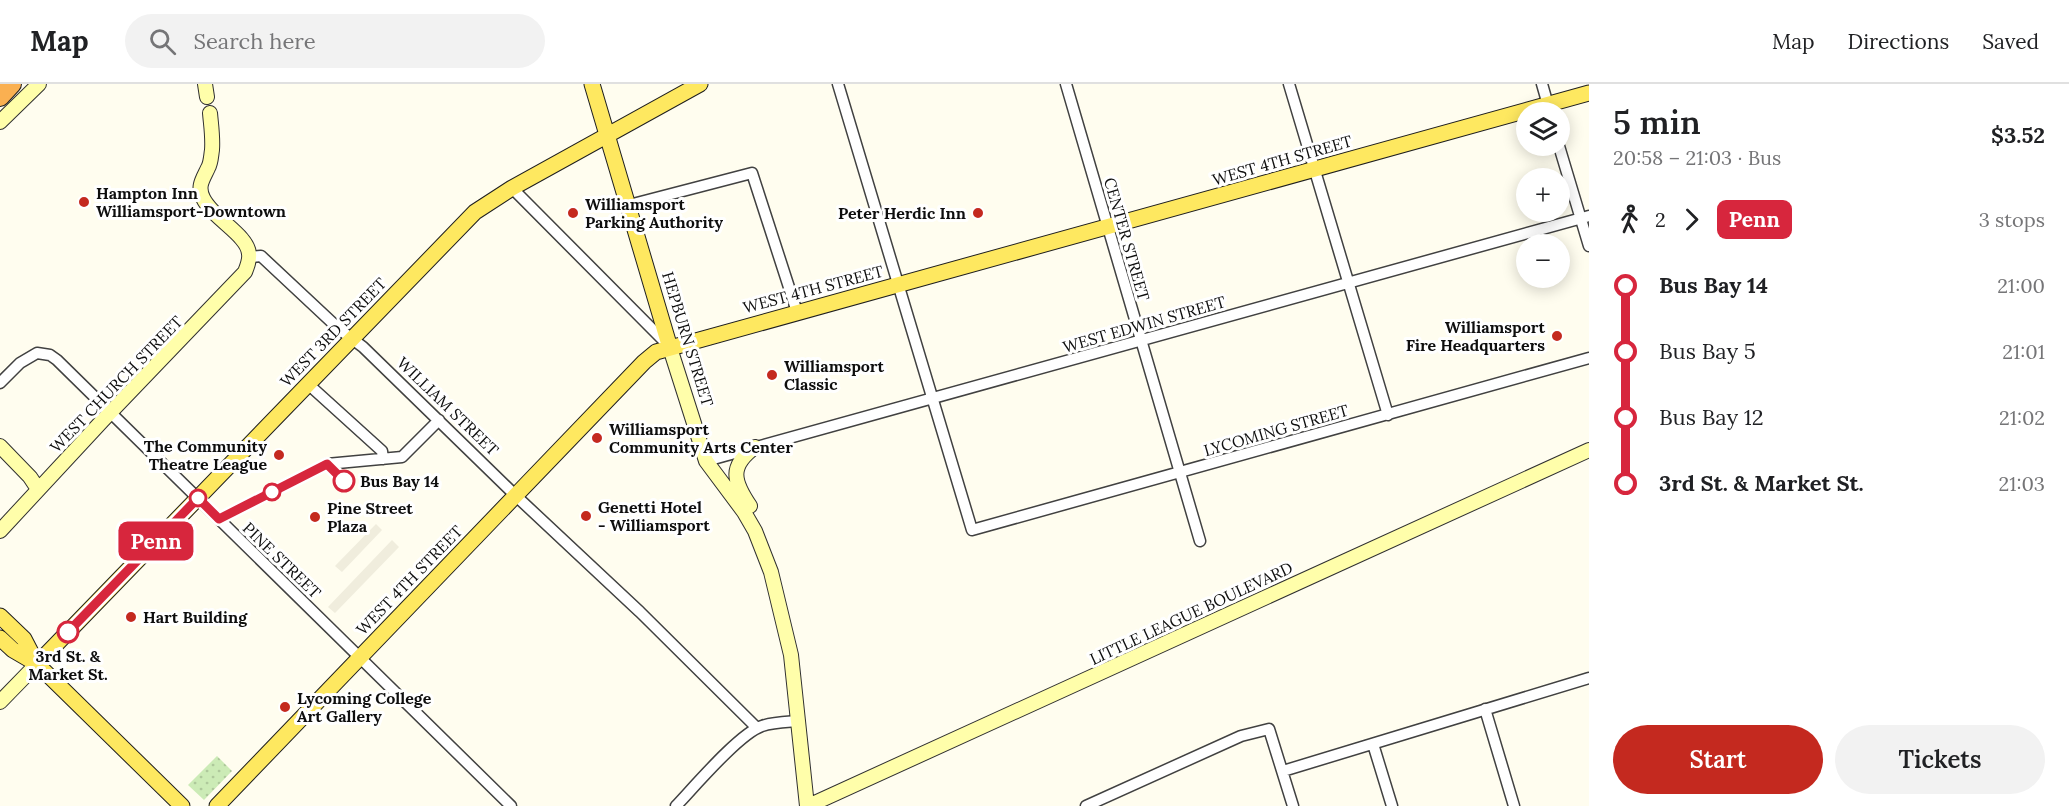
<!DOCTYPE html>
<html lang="en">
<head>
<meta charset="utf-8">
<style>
	body { margin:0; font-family:Lora,serif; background:#f2f2f2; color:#202124; height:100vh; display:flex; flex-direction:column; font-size:22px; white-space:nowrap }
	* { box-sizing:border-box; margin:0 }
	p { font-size:20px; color:#757577 }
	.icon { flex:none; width:33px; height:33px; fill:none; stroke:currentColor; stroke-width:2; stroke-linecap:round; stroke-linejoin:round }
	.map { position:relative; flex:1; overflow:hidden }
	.side { display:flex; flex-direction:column; background:#fff; width:480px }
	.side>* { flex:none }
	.badge { padding:0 12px; border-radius:9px; font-size:21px; line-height:39px }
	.buttons { position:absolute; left:1516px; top:18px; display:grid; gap:12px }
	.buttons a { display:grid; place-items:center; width:54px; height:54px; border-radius:50%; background:#fff; box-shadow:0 3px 15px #0003; font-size:30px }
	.map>.badge { position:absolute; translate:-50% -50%; box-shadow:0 0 0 3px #fff }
	.legs { display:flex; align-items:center; gap:9px; height:66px; padding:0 24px; font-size:20px }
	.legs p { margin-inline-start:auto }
	.overview { display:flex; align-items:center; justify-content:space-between; height:102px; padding:0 24px }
	h1 { font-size:33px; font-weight:600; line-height:45px }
	.action { display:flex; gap:12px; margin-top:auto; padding:12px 24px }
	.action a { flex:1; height:69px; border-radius:36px; background:#c4291f; color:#fff; font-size:24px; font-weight:600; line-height:69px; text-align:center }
	.action a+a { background:#f2f2f2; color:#202124 }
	ul { padding:0 24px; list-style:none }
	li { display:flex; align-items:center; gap:21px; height:66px; font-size:22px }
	li i { display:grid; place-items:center; width:9px; height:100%; margin:0 8px; background:currentColor }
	li i::after { content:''; width:15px; height:15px; margin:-8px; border:4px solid; border-radius:50%; background:#fff }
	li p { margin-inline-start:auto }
	li:first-child i { background:linear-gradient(#0000 50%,currentColor 0) }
	li:last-child i { background:linear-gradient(currentColor 50%,#0000 0) }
	header { display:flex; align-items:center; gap:36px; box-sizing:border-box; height:84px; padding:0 30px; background:#fff; border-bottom:2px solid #e0e0e0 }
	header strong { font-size:28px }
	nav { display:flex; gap:33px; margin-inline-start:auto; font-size:21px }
	.search { width:420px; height:54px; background:#f2f2f2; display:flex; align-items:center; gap:15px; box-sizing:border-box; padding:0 21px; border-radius:33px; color:#757577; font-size:22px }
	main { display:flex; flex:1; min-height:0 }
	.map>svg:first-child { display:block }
</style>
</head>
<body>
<header>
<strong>Map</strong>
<div class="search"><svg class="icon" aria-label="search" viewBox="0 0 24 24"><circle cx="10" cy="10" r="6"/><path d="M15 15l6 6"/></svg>Search here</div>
<nav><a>Map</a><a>Directions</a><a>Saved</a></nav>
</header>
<main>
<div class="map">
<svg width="1589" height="722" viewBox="0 0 1589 722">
	<defs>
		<pattern id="park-dots" width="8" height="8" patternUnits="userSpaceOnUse" patternTransform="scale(1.5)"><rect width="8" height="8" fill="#ccebb6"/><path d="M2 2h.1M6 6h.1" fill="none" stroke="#aec89b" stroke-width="1.8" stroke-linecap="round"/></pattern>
	</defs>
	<rect width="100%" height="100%" fill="#fffdef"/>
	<path fill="url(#park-dots)" d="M217,672l15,15 -28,29 -16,-15z"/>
	<path fill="#f0eddd" d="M376,440l6,6 -40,42 -7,-6z
		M392,456l7,7 -64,66 -7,-6z"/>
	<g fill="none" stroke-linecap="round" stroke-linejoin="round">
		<defs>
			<path id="street" d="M838,0l134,446 617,-172
				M1066,0l134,457
				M1289,0l99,331
				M1542,0l8,28
				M1559,62l30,100
				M512,104l156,157
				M629,121l123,-32 45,139
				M250,173l11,-1 78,73 24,18 152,148 125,117 117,116
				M0,299l20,-20 17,-10 13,2 7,5 454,446
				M308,300l74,67 1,8
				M706,377l883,-245
				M327,380l75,-7 37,-37
				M1485,625l29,97
				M1373,660l19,62
				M1283,687l306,-93
				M676,722c18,-19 64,-73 86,-80 11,-4 25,-4 37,-5
				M1086,722l155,-70 28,-7 24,77"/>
			<path id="secondary" d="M205,0l2,13
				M0,38l39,-38
				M670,264l36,113 38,51 11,19 16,41 20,83 16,151
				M0,362l30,31 8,12
				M750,422c-17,-25 -21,-40 5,-59
				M0,447l103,-111 142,-148c2,-5 5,-12 4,-18 -1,-19 -36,-35 -46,-56 -6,-12 0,-19 5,-30 3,-5 3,-12 4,-18 1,-13 -1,-25 -2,-37
				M0,618l37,-38
				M808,722l781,-356"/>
			<path id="primary" d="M592,0l78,264
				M0,532l24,23 13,25 145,142
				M0,554l13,12 24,14
				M37,580l438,-452 37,-24 188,-104
				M217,722l427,-444 12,-10 933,-259"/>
			<path id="highway" d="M0,13l12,-13"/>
		</defs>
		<use href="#street" stroke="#414141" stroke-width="13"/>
		<use href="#secondary" stroke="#303030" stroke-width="16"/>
		<use href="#primary" stroke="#1f1f1f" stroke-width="17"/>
		<use href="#highway" stroke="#1f1f1f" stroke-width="20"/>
		<use href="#street" stroke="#fff" stroke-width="10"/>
		<use href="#secondary" stroke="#fffeaa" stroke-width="14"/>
		<use href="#primary" stroke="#fee860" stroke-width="15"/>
		<use href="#highway" stroke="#fab051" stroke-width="18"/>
	</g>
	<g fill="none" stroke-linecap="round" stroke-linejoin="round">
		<defs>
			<path id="line-1" d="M68,548l130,-134 21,21 108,-55 17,17"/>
		</defs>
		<use href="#line-1" stroke="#fff" stroke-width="14"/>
		<use href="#line-1" stroke="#d7263d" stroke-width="9"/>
	</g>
	<g fill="#c4291f" stroke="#fff" stroke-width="2">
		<circle cx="84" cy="118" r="6"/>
		<circle cx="573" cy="129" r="6"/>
		<circle cx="978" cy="129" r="6"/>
		<circle cx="1557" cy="252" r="6"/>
		<circle cx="772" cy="291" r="6"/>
		<circle cx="597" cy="354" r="6"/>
		<circle cx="279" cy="371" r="6"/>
		<circle cx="586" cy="432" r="6"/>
		<circle cx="315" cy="433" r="6"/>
		<circle cx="131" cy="533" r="6"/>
		<circle cx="285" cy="623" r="6"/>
	</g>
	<g fill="#fff" stroke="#d7263d" stroke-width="3">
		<circle cx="344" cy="397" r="10"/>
		<circle cx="272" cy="408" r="8"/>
		<circle cx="198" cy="414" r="8"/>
		<circle cx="68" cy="548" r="10"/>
	</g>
	<g text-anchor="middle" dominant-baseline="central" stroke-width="6" stroke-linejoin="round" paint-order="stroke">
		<g font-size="16" fill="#0e0e0e" stroke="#fff">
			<text transform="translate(1282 76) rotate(-16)">WEST 4TH STREET</text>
			<text transform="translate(1127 155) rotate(74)">CENTER STREET</text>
			<text transform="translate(813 205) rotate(-15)">WEST 4TH STREET</text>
			<text transform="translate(1144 240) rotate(-16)">WEST EDWIN STREET</text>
			<text transform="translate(333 248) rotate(-46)">WEST 3RD STREET</text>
			<text transform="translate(688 255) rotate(73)">HEPBURN STREET</text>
			<text transform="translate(116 300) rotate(-46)">WEST CHURCH STREET</text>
			<text transform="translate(448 322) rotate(44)">WILLIAM STREET</text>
			<text transform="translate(1276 346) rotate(-16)">LYCOMING STREET</text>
			<text transform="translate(282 476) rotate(44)">PINE STREET</text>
			<text transform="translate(409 496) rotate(-46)">WEST 4TH STREET</text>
			<text transform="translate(1191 529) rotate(-25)">LITTLE LEAGUE BOULEVARD</text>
		</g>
		<g font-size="16" font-weight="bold" fill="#0e0e0e" stroke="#fff" text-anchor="start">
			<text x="96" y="109">Hampton Inn<tspan x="96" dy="18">Williamsport-Downtown</tspan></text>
			<text x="585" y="120">Williamsport<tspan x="585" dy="18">Parking Authority</tspan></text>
			<text x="966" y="129" text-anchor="end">Peter Herdic Inn</text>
			<text x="1545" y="243" text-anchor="end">Williamsport<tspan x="1545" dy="18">Fire Headquarters</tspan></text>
			<text x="784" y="282">Williamsport<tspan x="784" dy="18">Classic</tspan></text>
			<text x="609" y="345">Williamsport<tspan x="609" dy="18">Community Arts Center</tspan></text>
			<text x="267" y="362" text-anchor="end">The Community<tspan x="267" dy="18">Theatre League</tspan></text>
			<text x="598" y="423">Genetti Hotel<tspan x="598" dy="18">- Williamsport</tspan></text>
			<text x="327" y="424">Pine Street<tspan x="327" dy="18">Plaza</tspan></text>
			<text x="143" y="533">Hart Building</text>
			<text x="297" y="614">Lycoming College<tspan x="297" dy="18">Art Gallery</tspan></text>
		</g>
		<g font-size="16" font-weight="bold" fill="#0e0e0e" stroke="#fff" text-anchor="start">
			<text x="360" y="397">Bus Bay 14</text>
			<text x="68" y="572" text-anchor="middle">3rd St. &amp;<tspan x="68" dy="18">Market St.</tspan></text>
		</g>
	</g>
</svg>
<div class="buttons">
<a><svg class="icon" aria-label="layers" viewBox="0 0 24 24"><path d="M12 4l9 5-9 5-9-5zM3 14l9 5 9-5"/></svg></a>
<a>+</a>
<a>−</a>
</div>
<b class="badge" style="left:156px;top:457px;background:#d7263d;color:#fff">Penn</b>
</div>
<section class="side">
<div class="overview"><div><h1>5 min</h1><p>20:58 – 21:03 · Bus</p></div><b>$3.52</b></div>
<div class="legs"><svg class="icon" aria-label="walk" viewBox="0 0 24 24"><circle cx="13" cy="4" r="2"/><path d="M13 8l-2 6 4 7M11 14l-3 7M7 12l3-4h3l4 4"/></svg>2<svg class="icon" aria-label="forward" viewBox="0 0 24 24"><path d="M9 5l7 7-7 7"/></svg><b class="badge" style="background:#d7263d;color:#fff">Penn</b><p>3 stops</p></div>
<ul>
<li><i style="color:#d7263d"></i><b>Bus Bay 14</b><p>21:00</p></li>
<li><i style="color:#d7263d"></i><span>Bus Bay 5</span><p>21:01</p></li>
<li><i style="color:#d7263d"></i><span>Bus Bay 12</span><p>21:02</p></li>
<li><i style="color:#d7263d"></i><b>3rd St. &amp; Market St.</b><p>21:03</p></li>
</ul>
<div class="action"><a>Start</a><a>Tickets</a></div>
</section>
</main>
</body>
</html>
